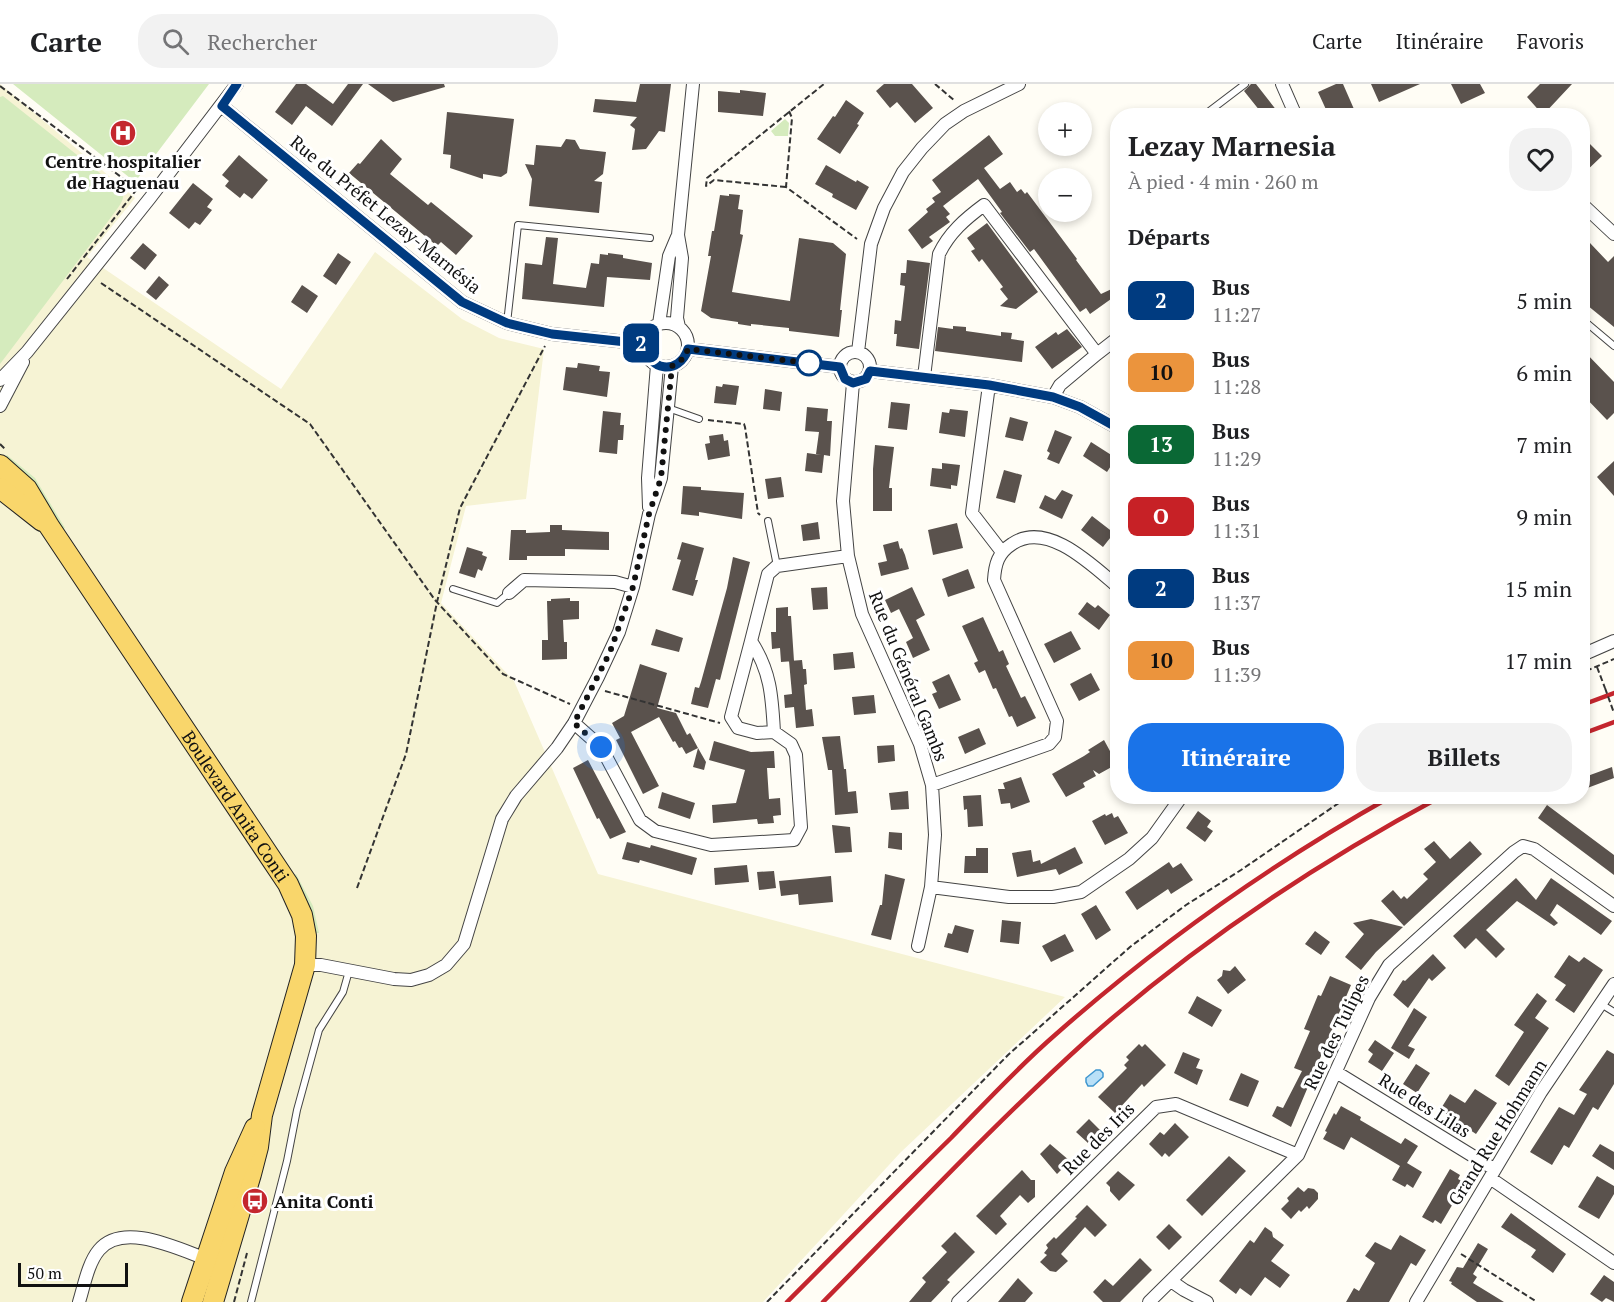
<!DOCTYPE html>
<html lang="fr">
<head>
<meta charset="utf-8">
<style>
	body { margin:0; font-family:"PT Serif",serif; background:#f2f2f2; color:#202124; height:100vh; display:flex; flex-direction:column; font-size:22px; white-space:nowrap }
	* { box-sizing:border-box; margin:0 }
	p { font-size:20px; color:#757577 }
	.icon { flex:none; width:33px; height:33px; fill:none; stroke:currentColor; stroke-width:2; stroke-linecap:round; stroke-linejoin:round }
	.map { position:relative; flex:1; overflow:hidden }
	.panel { position:absolute; left:1110px; top:24px; width:480px; height:696px; display:flex; flex-direction:column; background:#fff; border-radius:24px; box-shadow:0 3px 9px #0003 }
	.panel>* { flex:none }
	.badge { padding:0 12px; border-radius:9px; font-size:21px; line-height:39px }
	.buttons { position:absolute; left:1038px; top:18px; display:grid; gap:12px }
	.buttons a { display:grid; place-items:center; width:54px; height:54px; border-radius:50%; background:#fff; box-shadow:0 3px 9px #0003; font-size:30px }
	.scale { position:absolute; left:18px; bottom:15px; width:110px; box-sizing:border-box; padding-left:6px; border:3px solid #111; border-top:0; font-size:16px; line-height:21px; white-space:nowrap; color:#111; -webkit-text-stroke:4px #fff; paint-order:stroke }
	.you { position:absolute; width:30px; height:30px; margin:-15px; border:4px solid #fff; border-radius:50%; background:#1a73e8; box-shadow:0 0 0 9px #1a73e833 }
	.map>.badge { position:absolute; translate:-50% -50%; box-shadow:0 0 0 3px #fff }
	h2 { padding:0 18px; font-size:22px; line-height:54px }
	.round { display:grid; place-items:center; flex:none; width:63px; height:63px; border-radius:24px; background:#f2f2f2 }
	.summary { display:flex; align-items:center; justify-content:space-between; height:102px; padding:0 18px }
	h1 { font-size:28px; font-weight:800; line-height:45px }
	.cta { display:flex; gap:12px; margin-top:auto; padding:12px 18px }
	.cta a { flex:1; height:69px; border-radius:24px; background:#1a73e8; color:#fff; font-size:24px; font-weight:800; line-height:69px; text-align:center }
	.cta a+a { background:#f2f2f2; color:#202124 }
	ul { padding:0; list-style:none }
	li { display:flex; align-items:center; gap:18px; height:72px; padding:0 18px }
	li div { flex:1 }
	li b { display:block; font-size:22px }
	li em { font-style:normal }
	li .badge { min-width:66px; font-weight:700; text-align:center }
	header { display:flex; align-items:center; gap:36px; box-sizing:border-box; height:84px; padding:0 30px; background:#fff; border-bottom:2px solid #e0e0e0 }
	header strong { font-size:28px }
	nav { display:flex; gap:33px; margin-inline-start:auto; font-size:21px }
	.search { width:420px; height:54px; background:#f2f2f2; display:flex; align-items:center; gap:15px; box-sizing:border-box; padding:0 21px; border-radius:24px; color:#757577; font-size:22px }
	.map>svg:first-child { display:block }
</style>
</head>
<body>
<header>
<strong>Carte</strong>
<div class="search"><svg class="icon" aria-label="search" viewBox="0 0 24 24"><circle cx="10" cy="10" r="6"/><path d="M15 15l6 6"/></svg>Rechercher</div>
<nav><a>Carte</a><a>Itinéraire</a><a>Favoris</a></nav>
</header>
<div class="map">
<svg width="1614" height="1218" viewBox="0 0 1614 1218">
	<rect width="100%" height="100%" fill="#fffdf5"/>
	<path fill="#f6f3d4" d="M0,0l135,114 -48,59 194,132 94,-137 87,67 37,19 45,11 -18,150 -60,7 -25,97 73,78 84,193 467,123 -165,156 -137,149h-763z"/>
	<path fill="#d5ebbd" d="M13,0h196l-74,98z
		M3,12l103,82c21,17 22,17 6,38l-112,148v-267z
		M785,35l4,4 -1,13h-13l-4,-5z
		M7,371l28,23 30,50 -5,2 -56,-72z
		M296,790l17,32 6,27h-5l-22,-56z"/>
	<path fill="#b9e0f7" stroke="#3f96cf" stroke-width="1.5" d="M1096,986h4l3,3v4l-10,9h-5l-2,-4v-4z"/>
	<path fill="#5a524d" d="M296,0h10l27,20 15,-20h15l-31,42 -26,-20 -14,19 -17,-13z
		M368,0h76l1,3 -52,15z
		M640,0h31l-6,48 -6,-1 -13,18 -14,1 3,-21 -5,-4 7,-8 -44,-5 2,-13 41,3z
		M884,0h28l21,24 -18,15 -18,-21 -7,6 -14,-17z
		M1251,0h5l25,32h-17l-20,-25z
		M1336,0h7l14,32h-28l-11,-24z
		M1371,0h49l-41,18z
		M1451,0h29l5,9 -24,11z
		M1540,0h32l-29,31 -16,-18z
		M740,6l26,3 -3,23 -45,-4v-21l22,2z
		M846,16l18,13 -7,11 2,1 -19,29 -23,-15 16,-23 2,1z
		M447,28l67,7 -7,54 -6,4 -18,-3v5l-33,-11 1,-13 -8,-1z
		M989,51l14,19 -19,14 16,21 10,-7 7,10 4,-3 4,5 2,-2 50,67 -1,1 25,34 17,-8v8l-28,20 -4,-6 -6,4 -46,-63 -4,3 -30,-39 2,-1 -24,-33 -35,27 7,8 -4,3 4,5 -21,15 4,4 -11,8 -14,-19 20,-18 -2,-3 9,-7 -3,-4 9,-6 -9,-12z
		M381,55l21,20 -12,15 38,31 3,-3 42,34 -17,19 -15,-13 -4,4 -88,-73 9,-10 2,1z
		M566,55l9,1 5,9 26,3 -3,22 -9,7 8,1 -3,31 -70,-7 3,-27 -7,-15 9,1 2,-20 25,2z
		M1589,59l13,13 -20,19v-25z
		M239,71l29,25 -16,19 -8,-6 -4,5 -15,-12 4,-5 -7,-6z
		M826,81l30,17 1,-2 12,7 -13,23 -24,-13 1,-3 -18,-10z
		M193,99l20,16 -6,8 5,3 -12,15 -5,-3 -6,7 -20,-16z
		M729,110l11,1 -2,14 5,1 -3,24 3,1 -11,57 58,9 9,-63 34,5 13,11 -6,56h2l-3,27 -50,-6v-3l-38,-4v2l-13,-2v-2l-27,-4 -10,-7 10,-55h-3l4,-25h2l6,-36 9,1z
		M987,139l51,69 -22,17 -16,-3 8,-7 -8,-10 3,-2 -21,-28 -3,3 -8,-11 4,-2 -8,-11z
		M546,153l12,1 -5,46 33,4 5,-25 8,1 1,-10 8,1v-2l15,2v3l29,5 -2,17 -43,-3 -3,30 -82,-8 3,-36 17,2z
		M143,159l14,12 -12,15 -15,-12z
		M1590,159l18,19 6,-6v71l-32,-26v-12l7,-7 -7,-7v-25z
		M338,169l13,9 -15,23 -13,-9z
		M907,176l23,3 -11,86 -23,-3 1,-12h-3l1,-14 6,1 4,-35 -5,-1 1,-12h5z
		M159,192l10,9 -13,15 -10,-8z
		M302,201l16,11 -11,17 -16,-11z
		M953,242l13,1v4l35,5v-4l11,1 -1,6 13,2 -2,21 -87,-11 3,-24 15,2z
		M1067,245l15,18 -30,22 -17,-22 21,-15 2,3z
		M1582,265l32,33v31l-7,7 -25,-26z
		M578,279l22,3 -1,5 11,1 -3,25 -44,-7 3,-23 11,1z
		M723,300l16,2 -3,19 -22,-2 2,-17 6,1z
		M765,305l17,3 -2,19 -17,-2z
		M891,318l19,2 -3,26 -19,-2z
		M807,323l21,2 -1,12h5l-2,35 -6,-1 -2,18 -17,-2 2,-18 14,2 -5,-1 3,-22 -14,-1z
		M950,325l18,2 -3,26 -26,-4 3,-21 7,1z
		M603,327l18,2 -1,12h4l-1,15h-5l-1,14 -18,-2z
		M1010,333l18,5 -5,19 -18,-4z
		M1055,346l17,7 -13,27 -12,-5 3,-6 -3,-2z
		M723,350l1,7 4,-1 2,16 -22,4 -3,-16 5,-1 -1,-7z
		M1091,358l25,16 -9,14 -24,-16z
		M875,361l19,2 -5,41h3v23h-19v-42z
		M1614,377v35l-17,-19z
		M942,379l18,2 -3,21 -6,-1v4l-21,-3 2,-18 10,1z
		M1004,386l18,5 -7,28 -19,-5z
		M781,393l3,20 -16,2 -3,-20z
		M683,402l18,1v3l43,3 -2,26 -43,-7v4l-18,-2z
		M1062,406l11,5 -11,24 -23,-11 6,-13 10,5z
		M1092,432l22,17 -11,14 -22,-17z
		M818,438l2,17 -17,2 -2,-16z
		M957,439l6,25 -30,7 -5,-25z
		M550,441h12v5l47,2v18l-44,-1v7h-38v4h-18l2,-30h15v3l24,-1z
		M898,457l2,8 2,-1 3,7 4,14 -28,7 -3,-13 9,-2 -4,-16z
		M682,458l22,6 -9,32h3l-5,16 -21,-6 9,-30 -4,-1z
		M467,463l16,5 -1,3 5,2 -5,14 -4,-2 -3,9 -16,-5z
		M733,473l17,5 -30,118 -4,-1 -8,29 -17,-4 4,-17 4,1 2,-6 26,-94z
		M968,485l7,19 -27,9 -6,-18z
		M827,503l1,22 -15,1 -2,-22z
		M912,503l13,28 -9,5 14,30 -17,8 -7,-16 7,-4 -14,-29 -8,4 -6,-13z
		M570,514v3h9v18l-16,1 1,22h3v17l-25,1v-20h6l-1,-39h4v-2z
		M1087,518l8,6 3,-3 12,10 -11,15 -21,-16z
		M788,523v9h3l3,45 -13,1 -1,-14 -8,1 -1,-17h5v-24z
		M983,533l16,35 4,-2 2,5 4,9 -3,2 15,32 4,-2 11,22 -19,9 -5,-11 -3,1 -13,-29 -3,1 -8,-19 -6,3 -5,-10 4,-2 -16,-35z
		M656,545l27,9 -4,14 -28,-7z
		M1071,547l10,18 -27,14 -10,-19z
		M853,568l2,16 -21,2 -1,-16z
		M802,576l1,9h3l1,15 -3,1 2,25 6,-1 2,17 -18,2 -2,-21 -9,1 -1,-13 8,-1 -3,-33z
		M640,580l27,9 -10,35 19,5 11,22 3,-2 8,15 -12,6 -4,-7 -3,1 -4,-7 -2,1 -14,-25 -28,15 28,54 -16,8 -27,-54 4,-2 -8,-15 12,-7z
		M1091,589l9,17 -21,11 -9,-17z
		M949,590l12,26 -22,9 -7,-15 5,-2 -5,-10z
		M874,611l2,18 -22,2 -2,-18z
		M979,644l7,16 -21,10 -7,-17z
		M840,652l4,33h2l2,23 8,-1 2,22 -23,2 -3,-45h-4l-6,-33z
		M1104,656l13,24 -18,10 -6,-4 3,6 -13,7 2,4 -19,10 -14,-23 32,-18 6,-4 -2,-2z
		M714,657l37,11 23,-1 1,17h-8l2,31 11,-1 1,17 -8,1 1,7 -16,1 -1,-5 -44,4 -1,-18 24,-2 9,-33 -36,-10z
		M894,661l1,16 -17,2 -1,-17z
		M698,664l8,14 -2,8 -11,-3z
		M588,676l38,72 -16,7 -11,-21 -2,1 -24,-51z
		M1612,683l2,11 -32,12v-12z
		M1021,693l9,25 -19,7 -1,-6 -9,1 -3,-15h7l-2,-6z
		M908,707l1,18 -18,1 -2,-17z
		M662,708l33,11 -5,16 -32,-11z
		M981,711l2,31 -15,1 -1,-18 -3,1 -1,-14z
		M1547,721l67,50v20l-76,-57z
		M1198,727l13,10 -4,6 6,4 -8,11 -19,-14z
		M1112,729l2,5 4,-2 10,17 -23,12 -13,-24 13,-7 1,2z
		M832,741l18,2 2,25 -17,1z
		M889,748l13,1v17l-14,-2z
		M1434,757l16,18 20,-18 12,13 -78,72 -23,-25 12,-11 8,9 3,-3 3,3 21,-20 -5,-5 13,-12 -12,-13z
		M627,758l23,6 1,-3 46,13 -5,17 -52,-15 -1,3 -17,-4z
		M1075,763l8,16 -24,12 -3,-6 -39,8 -5,-24 19,-3 2,12 7,-2 1,4z
		M976,764h12v25h-24l1,-17h11z
		M1169,778l4,6 8,-5 12,17 -22,14 -3,-5 -31,21 -12,-18z
		M747,781l2,17 -34,3 -1,-17z
		M774,787l2,17 -17,2 -2,-18z
		M885,790l20,5 -14,61 -20,-5 9,-30h2z
		M831,792l2,26 -34,3 -1,-11 -17,2 -2,-15z
		M1516,794l20,22 15,-22 61,43 -11,14 -44,-31 -7,11 8,8 -4,3 -37,-25 -31,29 19,19 -9,9 -20,-20 -11,11 -12,-13z
		M1096,821l15,25 -15,10 -15,-26z
		M1371,835l32,8 -27,25 -15,18 -16,-13 19,-23 -11,-11z
		M1002,836l19,2 -2,22 -19,-2z
		M955,841l19,5 -6,23 -24,-6 4,-14 4,1z
		M1315,847l15,11 -9,13 -16,-11z
		M1065,850l9,17 -23,11 -9,-16z
		M1433,870l13,14 -14,13 -3,-3 -21,30 -15,-13 10,-15 2,1z
		M1569,871l10,7 5,-5 19,13 -29,43 -19,-13 11,-15 -12,-8z
		M1235,882l11,14 -18,14 -11,-14 5,-4 1,-6 7,1z
		M1330,892l21,9 -60,142 -19,-11 5,-10 6,2 19,-37 -8,-3 16,-37 -6,-2 14,-34 3,1z
		M1537,909l10,8 -12,17 14,10 -40,58 -14,-10 29,-44 -10,-7z
		M1197,912l25,14 -10,17 -24,-14z
		M1414,924l13,9 -19,29 7,3 -6,10 -18,-11z
		M1375,956l19,13 -12,18 -14,-9 5,-8 -5,-4z
		M1139,960l3,3 3,-3 21,21 -22,22 -2,-3 -27,29 -17,-16 29,-29 -3,-3 5,-5 -3,-3z
		M1607,966l7,4v30l-16,26 -5,-3 -24,41 -5,-3 -12,20 -22,-13 29,-45 15,8 13,-21 -8,-4z
		M1183,968l17,7 -4,9 7,2 -6,15 -23,-12z
		M1416,980l14,9 -13,20 -14,-9z
		M1241,989l18,8 -11,26 -19,-7z
		M1475,1005l22,14 -21,31 -36,-24 10,-16 15,9z
		M1341,1022l20,11 -1,3 41,24 4,-6 13,8 -11,17 15,9 -9,16 -6,-4 -2,3 -13,-7 8,-14 -49,-29 -7,13 -21,-11 4,-7 -2,-1 9,-18 2,2z
		M1089,1035l11,11 -12,13 -12,-11z
		M1175,1039l14,14 -20,20 -4,-4 -3,4 -13,-13 11,-12 4,3z
		M1050,1060l20,17 -13,13 -17,-20z
		M1600,1060l14,8v18l-22,-14z
		M1229,1072l17,15 -44,45 -16,-16z
		M1450,1085l10,6 -2,4 7,4 -24,41 -6,-4 -2,3 -11,-6z
		M1022,1086l9,10h4v17l-7,6 -8,-8 -20,21 7,8 -11,11 -20,-19z
		M1118,1087l17,14 -16,16 -9,-10v-4l-4,-4z
		M1597,1092l17,10v8l-15,25 -21,-12z
		M1298,1103l6,5 4,-4 6,1 4,4v6l-9,10 -2,-3 -6,6 -2,-2 -8,9 -10,-10 8,-8 -2,-3z
		M1087,1121l20,20 -12,12 -10,-10 -24,27 7,7 -12,11 -6,-1 -10,-9 7,-7 -3,-2 4,-5 -2,-3 8,-8 2,2 21,-21 -2,-1z
		M1511,1129l55,41 -13,19 -22,-16 5,-7 -35,-23z
		M1169,1140l13,13 -13,13 -13,-13z
		M1265,1143l7,5 1,5 11,8 -13,16 19,14 -10,13 -15,-11 -14,19 -11,-8 -4,6 -17,-13 31,-41 4,3z
		M955,1148l20,20 -28,28 3,2 -19,20h-22l17,-20 -4,-4 25,-26 -6,-6z
		M1400,1151l26,15 -10,16 -5,-3 -22,39h-43l8,-14 5,3 16,-28 -10,-7 10,-14 16,8z
		M1478,1159l10,6 -15,25 4,3 -4,6 31,19h-27l-26,-18 1,-2 -3,-1 8,-14 6,1z
		M1140,1174l12,12 -32,32h-17l-10,-10 12,-13 8,7z
		M1604,1191l10,7v20l-8,-4 -4,4 -12,-8z
		M1018,1194l15,15 -8,9h-27z"/>
	<g fill="none" stroke-linecap="round" stroke-linejoin="round">
		<defs>
			<path id="lane" d="M1203,32l42,-32
				M1582,235l32,27
				M507,239l11,-98 132,13
				M668,324l31,11
				M768,437l9,45
				M453,505l44,14 12,-10
				M1601,920l13,8
				M251,1218l36,-141 10,-51 22,-80 24,-38 6,-21"/>
			<path id="street" d="M1282,0l14,32
				M222,22l240,196 45,21 45,11 93,10
				M1582,120l32,30
				M644 261a22 22 0 1 1 44 0a22 22 0 1 1-44 0Z
				M659,240l10,-68 8,-19
				M679,243l-2,-9 5,-60 -4,-23 15,-151
				M688,265l152,18
				M840 283a15 15 0 1 1 30 0a15 15 0 1 1-30 0Z
				M858,268l13,-108 13,-36 19,-36 19,-24 23,-24 19,-13 55,-27
				M1097,270l18,-14 3,1
				M870,287l119,14 64,12 27,10 38,21
				M924,293l15,-123c10,-21 26,-35 45,-49l113,149 -37,31 -7,12
				M0,296l27,-28 123,-154 87,-114
				M853,299l-10,118 5,55 14,58 58,130 12,41 3,50 -4,52 -13,59
				M989,301l-17,128 30,39
				M0,322l23,-44
				M649,423l-1,-29 9,-113
				M509,509l15,-13 91,2 18,5
				M751,557l-20,76 7,11 19,5 17,-1
				M1582,571l32,-14
				M574,639l27,24 39,73 15,11 56,14 83,-5 7,-13 -5,-72 -5,-11 -17,-12c-2,-35 -3,-60 -23,-91l17,-67 9,-8 71,-10
				M932,701l117,-41 6,-7 2,-16 -63,-141c1,-16 4,-27 18,-36 35,-24 80,21 106,43
				M931,803l78,10h44l28,-5 48,-33 23,-21 30,-42
				M305,881h16l73,14 17,1 18,-5 17,-10 18,-21 38,-125 14,-23 41,-48 17,-25 24,-46 21,-45 14,-45 16,-73 12,-36 11,-112
				M1336,988l158,97
				M1490,1094l124,85
				M1171,1197l13,9 23,12
				M79,1218c5,-16 9,-39 20,-52 25,-30 83,1 113,11
				M958,1218l198,-195 20,-3 122,51
				M1149,1218l149,-147 71,-157 20,-33 125,-113 9,-6 11,3 80,57
				M1416,1218l125,-210 73,-108"/>
			<g id="primary">
				<path id="s1" d="M0,381l27,24 22,37 239,358 14,31 4,21 -1,29 -43,150 -4,32 -7,27 -38,128"/>
				<path d="M0,404l42,33"/>
				<path d="M192,1218l43,-130 20,-44"/>
			</g>
		</defs>
		<use href="#lane" stroke="#444" stroke-width="8"/>
		<use href="#street" stroke="#444" stroke-width="14"/>
		<use href="#primary" stroke="#222" stroke-width="22"/>
		<path stroke="#333" stroke-width="2" stroke-dasharray="6 3" stroke-linecap="butt" d="M935,0l20,17
			M0,2l137,103
			M789,27l3,7 -6,69 71,52
			M786,103l-72,-7 -8,6 1,-8 117,-94
			M67,195l70,-90
			M101,199l209,141 125,176 68,74 67,30
			M708,336l36,4 1,3 13,86 2,2
			M0,360l5,5
			M1597,583l8,21
			M1586,587l28,-12
			M605,607l115,32
			M357,804l49,-134 31,-152 23,-94 85,-162
			M1461,1170l76,48
			M234,1218l13,-49
			M767,1218l241,-247 122,-108 56,-42 55,-35 108,-74"/>
		<use href="#lane" stroke="#fff" stroke-width="6"/>
		<use href="#street" stroke="#fff" stroke-width="12"/>
		<use href="#primary" stroke="#f9d66b" stroke-width="20"/>
		<path stroke="#c4262e" stroke-width="4.5" d="M1582,621l32,-12
			M1582,650l32,-12
			M787,1218c55,-55 109,-110 164,-164 34,-35 67,-71 104,-103 103,-91 216,-171 337,-239
			M823,1218c87,-88 172,-179 264,-262 107,-95 228,-176 355,-244"/>
		<path stroke="#333" stroke-width="2" stroke-dasharray="6 3" stroke-linecap="butt" d="M1605,604l9,25"/>
	</g>
	<g fill="none" stroke-linecap="round" stroke-linejoin="round">
		<defs>
			<path id="line" d="M237,0l-15,22 240,196 45,21 45,11 93,10c2,27 34,32 43,5l152,18 5,12 8,4 13,-4 4,-8 119,14 64,12 27,10 38,21"/>
		</defs>
		<use href="#line" stroke="#fff" stroke-width="14"/>
		<use href="#line" stroke="#003b80" stroke-width="9"/>
		<path stroke="#111" stroke-width="6" stroke-dasharray="0 10.8" d="M601,663l-27,-24 36,-71 23,-65 16,-73 12,-36 11,-112 12,-8 4,-9 121,14"/>
	</g>
	<defs>
		<symbol id="hospital-disc" viewBox="-11 -11 22 22"><circle r="9.5" fill="#c4262e" stroke="#fff"/><path d="M-5-5h3v3.5h4V-5h3V5h-3V1.5h-4V5h-3Z" fill="#fff"/></symbol>
		<symbol id="bus-disc" viewBox="-11 -11 22 22"><circle r="9.5" fill="#c4262e" stroke="#fff"/><path d="M-5-6H5V4H4V6H2V4H-2V6H-4V4H-5ZM-3.5-4V0h7V-4ZM-3.5 1.2v1.5H-2V1.2ZM2 1.2v1.5H3.5V1.2Z" fill="#fff"/></symbol>
	</defs>
	<g fill-rule="evenodd">
		<use href="#hospital-disc" x="108" y="34" width="30" height="30"/>
		<use href="#bus-disc" x="240" y="1102" width="30" height="30"/>
	</g>
	<circle fill="#fff" stroke="#003b80" stroke-width="3" cx="809" cy="279" r="12"/>
	<g text-anchor="middle" dominant-baseline="central" stroke-width="6" stroke-linejoin="round" paint-order="stroke">
		<g font-size="18" font-weight="bold" fill="#111" stroke="#fff">
			<text x="123" y="77">Centre hospitalier<tspan x="123" dy="21">de Haguenau</tspan></text>
			<text x="274" y="1117" text-anchor="start">Anita Conti</text>
		</g>
		<g font-size="18" fill="#111" stroke="#fff">
			<text transform="translate(386 130) rotate(39)">Rue du Préfet Lezay-Marnésia</text>
			<text transform="translate(909 592) rotate(68)">Rue du Général Gambs</text>
			<text stroke="none"><textPath href="#s1" startOffset="416">Boulevard Anita Conti</textPath></text>
			<text transform="translate(1336 948) rotate(-64)">Rue des Tulipes</text>
			<text transform="translate(1425 1021) rotate(32)">Rue des Lilas</text>
			<text transform="translate(1497 1048) rotate(-58)">Grand Rue Hohmann</text>
			<text transform="translate(1098 1054) rotate(-45)">Rue des Iris</text>
		</g>
	</g>
</svg>
<div class="buttons">
<a>+</a>
<a>−</a>
</div>
<div class="scale">50 m</div>
<div class="you" style="left:601px;top:663px"></div>
<b class="badge" style="left:641px;top:259px;background:#003b80;color:#fff">2</b>
<section class="panel">
<div class="summary"><div><h1>Lezay Marnesia</h1><p>À pied · 4 min · 260 m</p></div><a class="round"><svg class="icon" aria-label="heart" viewBox="0 0 24 24"><path d="M12 20l-8-8c-3-5 5-10 8-4 3-6 11-1 8 4z"/></svg></a></div>
<h2>Départs</h2>
<ul>
<li><span class="badge" style="background:#003b80;color:#fff">2</span><div><b>Bus</b><p>11:27</p></div><em>5 min</em></li>
<li><span class="badge" style="background:#eb943d;color:#111">10</span><div><b>Bus</b><p>11:28</p></div><em>6 min</em></li>
<li><span class="badge" style="background:#0a6835;color:#fff">13</span><div><b>Bus</b><p>11:29</p></div><em>7 min</em></li>
<li><span class="badge" style="background:#c72126;color:#fff">O</span><div><b>Bus</b><p>11:31</p></div><em>9 min</em></li>
<li><span class="badge" style="background:#003b80;color:#fff">2</span><div><b>Bus</b><p>11:37</p></div><em>15 min</em></li>
<li><span class="badge" style="background:#eb943d;color:#111">10</span><div><b>Bus</b><p>11:39</p></div><em>17 min</em></li>
</ul>
<div class="cta"><a>Itinéraire</a><a>Billets</a></div>
</section>
</div>
</body>
</html>
